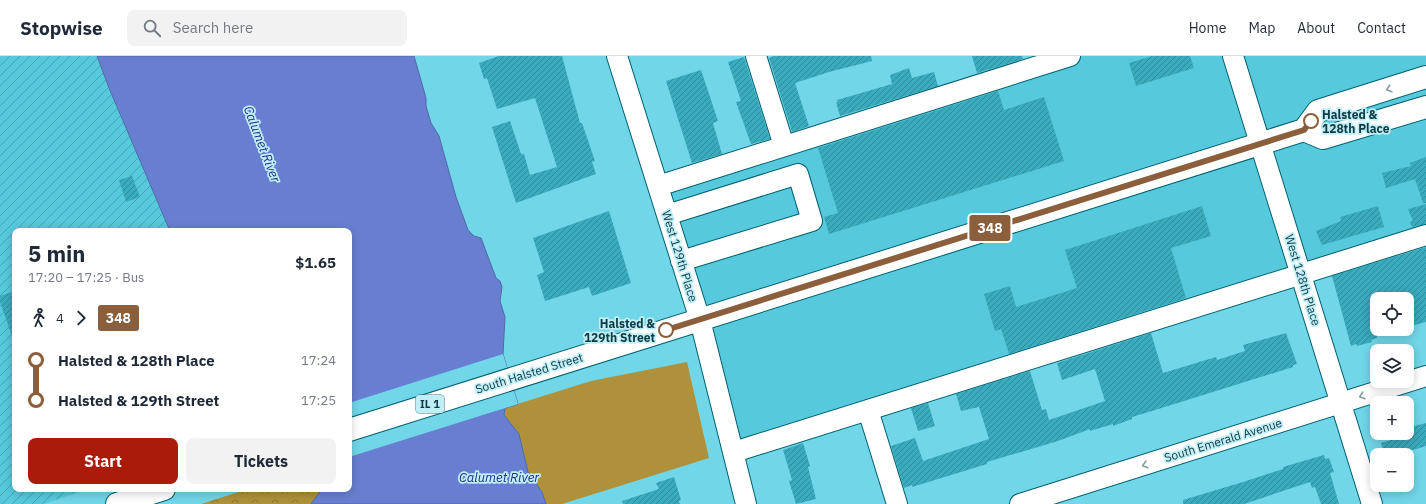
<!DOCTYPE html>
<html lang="en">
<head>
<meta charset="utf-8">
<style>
	body { margin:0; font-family:"IBM Plex Sans",sans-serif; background:#f2f2f3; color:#1f2937; height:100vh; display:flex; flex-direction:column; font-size:15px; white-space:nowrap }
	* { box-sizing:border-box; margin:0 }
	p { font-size:13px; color:#747a83 }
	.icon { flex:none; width:22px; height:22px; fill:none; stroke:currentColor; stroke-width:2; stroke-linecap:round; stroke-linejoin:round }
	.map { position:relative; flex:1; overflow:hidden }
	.sheet { position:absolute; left:12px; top:172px; width:340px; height:264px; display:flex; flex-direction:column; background:#fff; border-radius:8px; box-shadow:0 2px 10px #0003 }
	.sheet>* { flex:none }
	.badge { padding:0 8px; border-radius:3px; font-size:14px; line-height:26px }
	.fabs { position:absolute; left:1370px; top:236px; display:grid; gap:8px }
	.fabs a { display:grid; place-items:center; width:44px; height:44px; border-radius:8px; background:#fff; box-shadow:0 2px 10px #0003; font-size:20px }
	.map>.badge { position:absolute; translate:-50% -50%; box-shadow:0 0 0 2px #fff }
	.legs { display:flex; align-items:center; gap:6px; height:44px; padding:0 16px; font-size:13px }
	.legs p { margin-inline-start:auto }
	.head { display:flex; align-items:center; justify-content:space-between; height:68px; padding:0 16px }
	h1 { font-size:22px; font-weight:800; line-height:30px }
	.button { display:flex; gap:8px; margin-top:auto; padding:8px 16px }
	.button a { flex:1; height:46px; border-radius:8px; background:#ab1b09; color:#fff; font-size:16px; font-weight:800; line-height:46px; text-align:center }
	.button a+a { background:#f2f2f3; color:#1f2937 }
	ul { padding:0 16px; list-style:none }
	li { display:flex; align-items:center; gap:14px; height:40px; font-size:15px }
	li i { display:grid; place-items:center; width:6px; height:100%; margin:0 5px; background:currentColor }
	li i::after { content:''; width:10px; height:10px; margin:-5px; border:3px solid; border-radius:50%; background:#fff }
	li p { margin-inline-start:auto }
	li:first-child i { background:linear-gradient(#0000 50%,currentColor 0) }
	li:last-child i { background:linear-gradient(currentColor 50%,#0000 0) }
	header { display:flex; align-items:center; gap:24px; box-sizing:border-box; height:56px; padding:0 20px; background:#fff; border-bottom:1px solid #e0e1e3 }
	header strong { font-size:19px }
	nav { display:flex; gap:22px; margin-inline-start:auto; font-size:14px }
	.search { width:280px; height:36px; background:#f2f2f3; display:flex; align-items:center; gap:10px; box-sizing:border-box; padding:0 14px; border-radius:8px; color:#747a83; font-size:15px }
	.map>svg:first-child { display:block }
</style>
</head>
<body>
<header>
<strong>Stopwise</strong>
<div class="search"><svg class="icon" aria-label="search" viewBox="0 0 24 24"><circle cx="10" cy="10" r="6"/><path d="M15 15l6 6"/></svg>Search here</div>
<nav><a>Home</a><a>Map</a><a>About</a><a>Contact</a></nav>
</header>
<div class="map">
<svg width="1426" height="448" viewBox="0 0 1426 448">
	<defs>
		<pattern id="industrial-furrows" width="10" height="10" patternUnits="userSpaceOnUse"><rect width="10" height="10" fill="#57c9dd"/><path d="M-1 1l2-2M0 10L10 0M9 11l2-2" fill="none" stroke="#46a4b5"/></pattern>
		<pattern id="park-crowns" width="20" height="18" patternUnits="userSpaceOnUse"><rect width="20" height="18" fill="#ae913a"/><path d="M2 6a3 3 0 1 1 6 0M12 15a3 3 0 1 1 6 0" fill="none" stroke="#8c7832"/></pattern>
		<pattern id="building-hatch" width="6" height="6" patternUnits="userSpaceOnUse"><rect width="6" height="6" fill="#3aaabd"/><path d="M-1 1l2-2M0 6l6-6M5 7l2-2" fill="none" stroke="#2f8c9b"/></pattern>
	</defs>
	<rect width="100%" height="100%" fill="#71d6e8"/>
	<path fill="#57c9dd" d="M1081,0h345v176l-691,218 -72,-260z"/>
	<path fill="url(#industrial-furrows)" d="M0,0h97l12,32 61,143h-155v258h73l-44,15h-44z"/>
	<path fill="#ae913a" d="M687,306l22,96 -147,46h-16l-4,-12 -14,-20 -9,-38 -15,-19 1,-7 86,-27z"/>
	<path fill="url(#park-crowns)" d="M248,433h74l-11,15h-110z"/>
	<path fill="#687fd1" stroke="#4d6ba6" d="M97,0h317l12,42v8l5,17 8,13 17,61 12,33 6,6 7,2 15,40 4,3 2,6 -2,14 5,16 -2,37 15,50 -13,4 -1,7 15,19 9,38 14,20 4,12h-235l11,-15h27v-258h-179l-61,-143z"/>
	<path fill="#71d6e8" d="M503,298l15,50 -169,53v-54z"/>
	<path fill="url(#building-hatch)" d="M499,0h63l18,67h2l13,38 -3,1 4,12 -80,29 -24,-76 18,-6 11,33h3l6,21 27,-8 -22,-69 -38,11 -10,-31 -3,1 -5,-16z
		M774,0h97l1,5 -43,11 -34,11 14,43 -17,6 -23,-74z
		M972,0h50l1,3 -46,14z
		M1152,0h38l4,12 -58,18 -7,-23z
		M744,1l26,82 -19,5 -15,-42 5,-1 -13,-39z
		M909,12l3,10 22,-6 4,14 -98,30 -4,-14h2l-1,-2 55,-16 -2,-9z
		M701,14l17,51 -5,2 9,31 -30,9 -26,-82z
		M998,35l6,19 40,-13 20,64 -235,73 -5,-17 14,-4 -20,-65z
		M1426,101v46h-3l-8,-24 -29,9 -4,-15 29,-7 -1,-3z
		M132,120l8,21 -14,5 -7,-22z
		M1426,148v20l-14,3 -2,-5 3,-1 -5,-12z
		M1202,150l9,30 -40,12 15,50 -177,56 -8,-25 -6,2 -11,-37 26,-8 6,21 61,-19 -12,-38z
		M1378,150l6,21 -62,18 -6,-14 25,-10 -1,-4z
		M609,155l22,72 -39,13 -3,-9 -44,14 -8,-26 7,-3 -11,-34z
		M1426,191v75l-19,5v-28h-30v39l-6,2 1,2 -15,4 -1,-2 -5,2 -19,-70z
		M15,235v47l-2,1 -13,-37v-6z
		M1151,277l12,40 53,-16 1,3 28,-9 -2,-6 43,-12 11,31 -4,1v2l-141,44 -20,6v2l-19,7v-2l-23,7v-2l-32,12 -71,21v2l-75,23v-2l-8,3 -13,-42 24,-8 8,23 66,-22 -10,-32 -18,4 -5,-17 74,-23 12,39 4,-1 3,11 56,-19 -10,-32 -33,11 -5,-17z
		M928,347l7,23 -17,5 -7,-23z
		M1426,367v23l-20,6v3h-21l-4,-12 26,-8v-7z
		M803,387l7,23 -2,1 8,32 -20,5 -7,-23 3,-1 -9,-30z
		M1324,399l1,4 4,-1 5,14 -4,1 9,31h-18l-6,-17 -3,1 -2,-6 -66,22h-61v-4l60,-18 40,-13v-2z
		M674,421l7,23 -2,1 1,3h-57l-1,-3 37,-12 -3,-6z"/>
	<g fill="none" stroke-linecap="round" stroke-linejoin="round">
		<defs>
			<path id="minor" d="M617,0l83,264 46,184
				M756,0l28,90
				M1233,0l139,448
				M658,130l412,-130
				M667,159l131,-41 14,47 -131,40
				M868,354l29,94
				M734,396l692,-217
				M1020,448l406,-128"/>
			<path id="major" d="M1304,74l19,8 103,-31
				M349,374l955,-300 14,-19 108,-34
				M117,448l47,-15"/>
		</defs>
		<use href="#minor" stroke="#00606d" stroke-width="22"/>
		<use href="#major" stroke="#00606d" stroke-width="24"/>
		<use href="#minor" stroke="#fff" stroke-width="20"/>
		<use href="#major" stroke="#fff" stroke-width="22"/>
	</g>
	<defs><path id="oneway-chevron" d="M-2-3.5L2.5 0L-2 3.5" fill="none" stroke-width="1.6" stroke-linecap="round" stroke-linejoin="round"/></defs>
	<g stroke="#869da0">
		<use href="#oneway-chevron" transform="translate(1389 33) rotate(163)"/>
		<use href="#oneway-chevron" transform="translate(1362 340) rotate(162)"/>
		<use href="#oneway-chevron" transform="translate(1145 409) rotate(163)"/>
	</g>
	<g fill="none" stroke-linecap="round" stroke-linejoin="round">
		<defs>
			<path id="line-1" d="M666,274l638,-200 7,-9"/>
		</defs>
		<use href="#line-1" stroke="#fff" stroke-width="9"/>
		<use href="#line-1" stroke="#8b5e3c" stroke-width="6"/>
	</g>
	<g fill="#fff" stroke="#8b5e3c" stroke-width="2">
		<circle cx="1311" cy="65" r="7"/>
		<circle cx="666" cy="274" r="7"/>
	</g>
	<g text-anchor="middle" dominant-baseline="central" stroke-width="3.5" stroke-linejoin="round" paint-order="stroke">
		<rect fill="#c0eef7" stroke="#437178" stroke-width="1" x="416" y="339" width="28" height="18" rx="3"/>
		<g font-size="11" font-weight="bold" fill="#0e3b42">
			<text x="430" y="348">IL 1</text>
		</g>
		<g font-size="12" font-weight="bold" fill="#0e3b42" stroke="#c0eef7" text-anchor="start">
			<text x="1322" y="58">Halsted &amp;<tspan x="1322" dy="14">128th Place</tspan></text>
			<text x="655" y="267" text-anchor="end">Halsted &amp;<tspan x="655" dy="14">129th Street</tspan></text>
		</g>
		<g font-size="12" fill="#0e3b42" stroke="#c0eef7">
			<text transform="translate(680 200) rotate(73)">West 129th Place</text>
			<text transform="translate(1303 224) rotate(73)">West 128th Place</text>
			<text transform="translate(529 317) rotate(-17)">South Halsted Street</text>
			<text transform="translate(1223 384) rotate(-17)">South Emerald Avenue</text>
		</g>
		<g font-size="13" font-style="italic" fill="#212c8c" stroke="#c0eef7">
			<text transform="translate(262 88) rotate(69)">Calumet River</text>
			<text x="499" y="421">Calumet River</text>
		</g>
	</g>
</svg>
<div class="fabs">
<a><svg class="icon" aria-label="locate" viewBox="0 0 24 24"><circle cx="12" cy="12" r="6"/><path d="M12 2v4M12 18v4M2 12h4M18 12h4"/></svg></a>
<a><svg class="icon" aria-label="layers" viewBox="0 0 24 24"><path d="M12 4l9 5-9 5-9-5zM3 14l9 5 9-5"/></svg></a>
<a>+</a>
<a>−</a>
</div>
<b class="badge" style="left:990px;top:172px;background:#8b5e3c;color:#fff">348</b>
<section class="sheet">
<div class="head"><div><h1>5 min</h1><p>17:20 – 17:25 · Bus</p></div><b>$1.65</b></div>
<div class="legs"><svg class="icon" aria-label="walk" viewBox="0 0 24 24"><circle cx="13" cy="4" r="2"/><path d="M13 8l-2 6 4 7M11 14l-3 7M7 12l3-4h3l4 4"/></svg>4<svg class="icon" aria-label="forward" viewBox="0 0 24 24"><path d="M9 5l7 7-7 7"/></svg><b class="badge" style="background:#8b5e3c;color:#fff">348</b></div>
<ul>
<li><i style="color:#8b5e3c"></i><b>Halsted &amp; 128th Place</b><p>17:24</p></li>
<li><i style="color:#8b5e3c"></i><b>Halsted &amp; 129th Street</b><p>17:25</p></li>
</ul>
<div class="button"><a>Start</a><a>Tickets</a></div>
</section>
</div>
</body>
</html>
